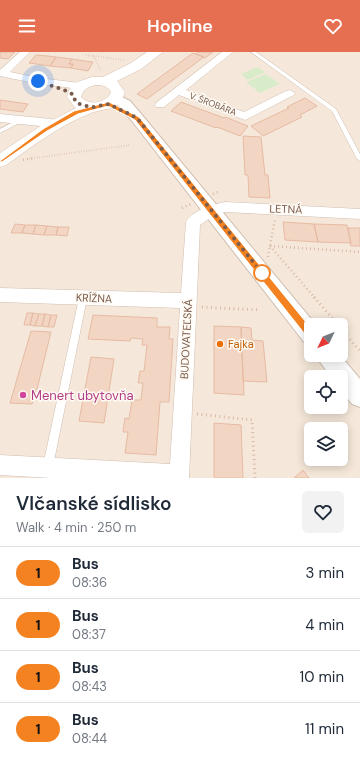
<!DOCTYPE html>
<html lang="en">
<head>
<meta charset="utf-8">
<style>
	body { margin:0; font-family:"DM Sans",sans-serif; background:#f2f2f3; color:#1f2937; height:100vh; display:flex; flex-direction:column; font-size:15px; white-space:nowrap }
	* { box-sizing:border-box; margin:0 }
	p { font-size:13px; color:#747a83 }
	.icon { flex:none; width:22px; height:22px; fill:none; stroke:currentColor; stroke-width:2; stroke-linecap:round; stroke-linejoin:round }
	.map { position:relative; height:426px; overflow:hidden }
	.drawer { display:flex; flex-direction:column; background:#fff; flex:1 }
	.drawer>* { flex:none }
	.badge { padding:0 8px; border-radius:13px; font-size:14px; line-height:26px }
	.needle { width:26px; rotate:227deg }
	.controls { position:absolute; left:304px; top:266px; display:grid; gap:8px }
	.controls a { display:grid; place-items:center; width:44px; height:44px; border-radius:6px; background:#fff; box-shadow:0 2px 10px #0003; font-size:20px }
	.you { position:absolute; width:20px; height:20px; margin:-10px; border:3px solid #fff; border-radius:50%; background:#1a73e8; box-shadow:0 0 0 6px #1a73e833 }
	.map>.badge { position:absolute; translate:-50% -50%; box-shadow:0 0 0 2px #fff }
	.round { display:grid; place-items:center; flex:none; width:42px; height:42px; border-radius:6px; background:#f2f2f3 }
	.headline { display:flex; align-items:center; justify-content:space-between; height:68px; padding:0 16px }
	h1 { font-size:19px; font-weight:600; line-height:30px }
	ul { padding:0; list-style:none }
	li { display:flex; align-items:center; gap:12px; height:52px; padding:0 16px; border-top:1px solid #e0e1e3 }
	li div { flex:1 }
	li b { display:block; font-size:15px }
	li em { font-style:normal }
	li .badge { min-width:44px; font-weight:700; text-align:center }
	header { display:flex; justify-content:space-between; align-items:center; height:52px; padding:0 16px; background:#e76f51; color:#fff; font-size:18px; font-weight:600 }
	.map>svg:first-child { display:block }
</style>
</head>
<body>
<header><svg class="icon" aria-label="menu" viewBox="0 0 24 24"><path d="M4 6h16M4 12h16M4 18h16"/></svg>Hopline<svg class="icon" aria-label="heart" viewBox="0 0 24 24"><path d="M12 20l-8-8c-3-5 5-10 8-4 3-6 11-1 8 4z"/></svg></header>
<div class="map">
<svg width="360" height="426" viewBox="0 0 360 426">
	<rect width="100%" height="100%" fill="#fdf6ec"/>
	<path fill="#f5e8da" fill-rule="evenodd" d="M0,0h360v426h-360zM311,273h30v30h-30zM311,325h30v30h-30zM311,377h30v30h-30z"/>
	<path fill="#d8ecc9" d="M258,15l7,5 -17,8 -7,-6z
		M266,22l14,10 -20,9 -14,-11z"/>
	<path fill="#f3d5c3" stroke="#e6bba3" d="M0,0h15l-7,7 -8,-1z
		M198,0h15l-8,6 -9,-4z
		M193,1l11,4 -57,42 -10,-5z
		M36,3l12,1 8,1 -6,9 -21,-3z
		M56,5l16,2 -3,5h4l-2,4 -21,-2z
		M72,7l13,2 8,1 -5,9 -17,-3 2,-4h-4z
		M305,46l12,8 -17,9 2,2 -39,19 -12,-10 38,-18 -2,-1z
		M0,48l28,4 -5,8 -23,-3z
		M181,50l43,16 1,-1 23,9 -8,10 -23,-9 -1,1 -45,-17z
		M243,84l18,1 4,38h3l2,23 -21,-1 -1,-22h-3z
		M283,170l31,2 4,18 -33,-2z
		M15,172l10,1 -3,8h-11z
		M314,172l33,1 4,18 -33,-1z
		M25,173h11l-3,9 -11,-1z
		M36,173l11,1 -3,9 -11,-1z
		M47,174l11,1 -2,8h-12z
		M58,175h11l-2,9 -11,-1z
		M348,176h12v18h-9z
		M27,261h6l-3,12h-6z
		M33,261l6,1 -4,12 -5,-1z
		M39,262h6l-3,12h-7z
		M45,262l6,1 -3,12 -6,-1z
		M51,263h6l-3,12h-6z
		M93,263l64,3v9h13l-1,12h4l-4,63h-9l-4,53 -31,-2 3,-21h-5l2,-14 4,1 3,-19h9l2,-17h-5l2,-12h4l3,-26h-5l1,-6 -12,-1 -1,3 -42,-2z
		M214,274l27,1 3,68 -30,-2z
		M241,275l10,1 1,12 11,1 4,41 -24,-1z
		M31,279l20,1 -14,57 -1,1 -4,14 -22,-1z
		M91,305l23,2 -10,64 -25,-2z
		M214,371l27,2 2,53h-29z
		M303,418l6,8h-15z"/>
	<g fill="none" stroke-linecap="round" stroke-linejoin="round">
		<defs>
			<path id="service" d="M251,0h5l80,57 24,45v7l-3,-2 -25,-48z
				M19,67l2,1v2l-21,11v-4z
				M83,243l3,1 1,2 -34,168 -2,3 -3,2 -3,-2 -2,-3 36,-168 1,-2z"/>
			<path id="minor" d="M20,0h10l-20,20 29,6 41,5 5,3 -5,3 -41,-5 -39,-8v-6z
				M222,0h11l-47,38 58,22 42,-21 4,-1 5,3 -1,2 -49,25 -66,-25 -15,12h-8l-1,-2 1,-2z
				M0,62l51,5 4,1 2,3 -2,3 -4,1 -51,-5z
				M225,150l135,7v10l-135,-7 -9,2 -16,11 -11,253h-138l-51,-3v-20l170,9 10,-156 -180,-6v-14l181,5 5,-71c7,-12 26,-17 39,-20z"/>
			<path id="tertiary" d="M116,42l14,7 12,14 174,210h-5v20l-7,-3 -172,-221 -12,-14 -10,-9 1,-3z
				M317,303h23l20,24v28l-8,-3 -11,-14v-13h-10l-11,-15z"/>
			<path id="secondary" d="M147,0h16l-22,17 -24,12 8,11c-7,20 -18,15 -34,21 -31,12 -58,33 -85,52l-6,2v-14l39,-26 37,-19 -3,-3 -6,-8 2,-7 8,-8 15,-5h11l28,-14zM96,33c6,0 12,1 15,7l-2,4c-8,8 -20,9 -28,1 2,-8 8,-11 15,-12z"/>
		</defs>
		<use href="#service" stroke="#d1beb0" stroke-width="1"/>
		<use href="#minor" stroke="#d1beb0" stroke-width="1"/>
		<use href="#tertiary" stroke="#d1beb0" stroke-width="2"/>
		<use href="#secondary" stroke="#d6c0b0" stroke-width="1"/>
		<path stroke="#d9b8a5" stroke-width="2" stroke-dasharray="0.5 2" stroke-linecap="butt" d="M86,3l38,5
			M94,4l7,15
			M27,107l104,-14"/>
		<path stroke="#d9b8a5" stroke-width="2.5" stroke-dasharray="1 3" stroke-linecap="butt" d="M23,108l11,-2
			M213,142l7,-3
			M182,156l9,-4
			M270,194l45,52
			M270,194l90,6
			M268,205l7,-38"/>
		<path stroke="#d9b8a5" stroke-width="3" stroke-dasharray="1 3.5" stroke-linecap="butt" d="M314,245l24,28
			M202,255l58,3
			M341,277l19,22
			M197,362l55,6 3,58"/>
		<use href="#service" fill="#fff" fill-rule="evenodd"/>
		<use href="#minor" fill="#fff" fill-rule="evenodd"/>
		<use href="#tertiary" fill="#fff" fill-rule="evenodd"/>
		<use href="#secondary" fill="#fff" fill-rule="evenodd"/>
	</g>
	<path fill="#f58220" stroke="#fff" d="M109,50l30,15 175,215 1,3 -1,3 -3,1 -3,-1 -173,-218 -27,-14 -30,8 -31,17 -45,31h-2v-1l43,-32 31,-18z"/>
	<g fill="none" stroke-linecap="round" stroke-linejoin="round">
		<path stroke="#7a5c4d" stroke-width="4" stroke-dasharray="0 7.2" d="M38,29l26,9 10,5 1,6 6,4 12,2 16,-3 28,14 125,155"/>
	</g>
	<circle fill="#fff" stroke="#f58220" stroke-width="2" cx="262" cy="221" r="8"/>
	<circle fill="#e8710a" stroke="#fffaf3" stroke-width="1.5" cx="220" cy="292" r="4"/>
	<circle fill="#d1479c" stroke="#fffaf3" stroke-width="1.5" cx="23" cy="343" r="4"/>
	<g text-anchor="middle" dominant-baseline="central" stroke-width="3" stroke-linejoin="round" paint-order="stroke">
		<g font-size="9" fill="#7a5c4d" stroke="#fffaf3">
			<text transform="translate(213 52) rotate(21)">V. ŠROBÁRA</text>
		</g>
		<g font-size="11" fill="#7a5c4d" stroke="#fffaf3">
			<text transform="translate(286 157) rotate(2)">LETNÁ</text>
			<text transform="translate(94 246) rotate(2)">KRÍŽNA</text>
			<text transform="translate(186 287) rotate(-87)">BUDOVATEĽSKÁ</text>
		</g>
		<g font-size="11" fill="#c56008" stroke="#fffaf3" text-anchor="start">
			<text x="228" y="292">Fajka</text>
		</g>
		<g font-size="13" fill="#b23c85" stroke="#fffaf3" text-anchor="start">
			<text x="31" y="343">Menert ubytovňa</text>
		</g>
	</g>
</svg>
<div class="controls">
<a><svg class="needle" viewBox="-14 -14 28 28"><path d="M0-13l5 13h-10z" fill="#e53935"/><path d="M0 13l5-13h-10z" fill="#747a83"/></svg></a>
<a><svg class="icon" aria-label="locate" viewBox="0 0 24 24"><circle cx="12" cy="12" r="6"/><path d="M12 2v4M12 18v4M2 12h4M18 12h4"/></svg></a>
<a><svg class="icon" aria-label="layers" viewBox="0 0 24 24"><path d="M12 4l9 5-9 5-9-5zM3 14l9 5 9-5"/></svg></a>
</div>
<div class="you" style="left:38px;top:29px"></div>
</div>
<section class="drawer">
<div class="headline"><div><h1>Vlčanské sídlisko</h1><p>Walk · 4 min · 250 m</p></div><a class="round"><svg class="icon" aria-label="heart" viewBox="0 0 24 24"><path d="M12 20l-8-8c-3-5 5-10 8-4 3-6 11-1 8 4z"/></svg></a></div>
<ul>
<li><span class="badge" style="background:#f58220;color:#111">1</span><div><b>Bus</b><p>08:36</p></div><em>3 min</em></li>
<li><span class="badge" style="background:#f58220;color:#111">1</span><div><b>Bus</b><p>08:37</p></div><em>4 min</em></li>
<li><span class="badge" style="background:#f58220;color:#111">1</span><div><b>Bus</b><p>08:43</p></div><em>10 min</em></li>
<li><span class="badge" style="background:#f58220;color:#111">1</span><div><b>Bus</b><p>08:44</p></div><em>11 min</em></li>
</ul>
</section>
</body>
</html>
